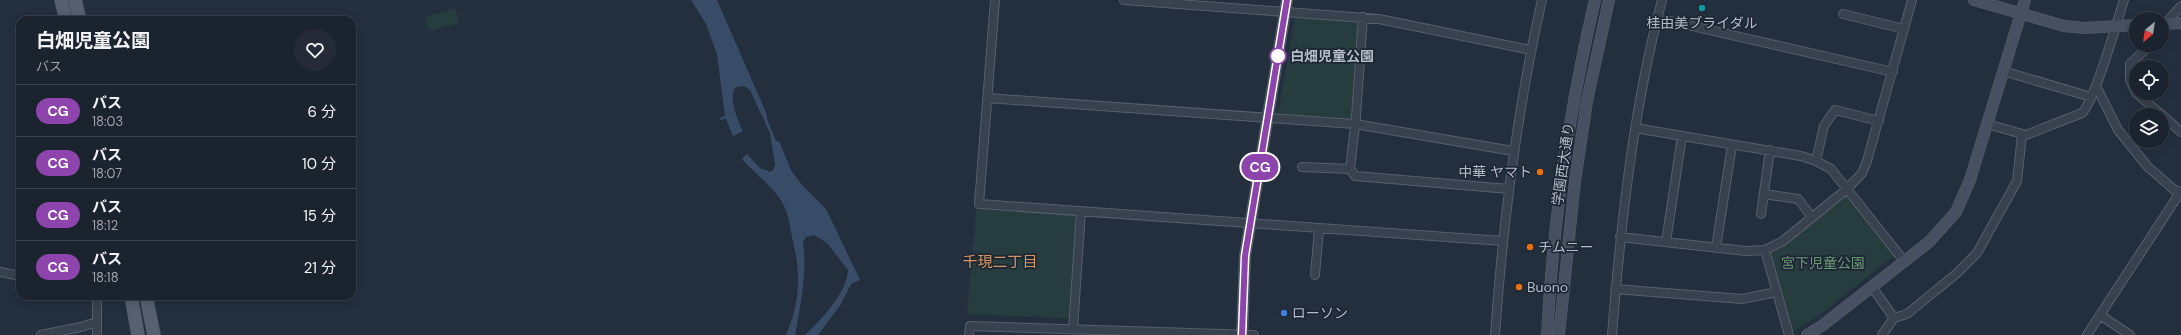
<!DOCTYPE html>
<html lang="ja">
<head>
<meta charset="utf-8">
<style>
	body { margin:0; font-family:"DM Sans","Noto Sans JP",sans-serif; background:#242b36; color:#f1f3f6; height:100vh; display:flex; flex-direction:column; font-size:15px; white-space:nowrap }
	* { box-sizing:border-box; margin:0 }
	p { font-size:13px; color:#a0a4aa }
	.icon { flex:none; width:22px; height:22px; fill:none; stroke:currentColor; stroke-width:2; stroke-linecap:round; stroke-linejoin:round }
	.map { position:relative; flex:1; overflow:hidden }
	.side { position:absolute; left:16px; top:16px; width:340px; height:284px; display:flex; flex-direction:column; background:#1b232e; border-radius:12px; box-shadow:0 2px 10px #0003,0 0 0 1px #39404a }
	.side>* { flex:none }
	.badge { padding:0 8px; border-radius:13px; font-size:14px; line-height:26px }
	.needle { width:26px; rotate:210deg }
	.fabs { position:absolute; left:2129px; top:12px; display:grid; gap:8px }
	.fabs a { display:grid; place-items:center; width:40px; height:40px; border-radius:50%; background:#1b232e; box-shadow:0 2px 10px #0003,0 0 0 1px #39404a; font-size:20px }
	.map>.badge { position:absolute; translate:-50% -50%; box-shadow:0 0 0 2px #fff }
	.round { display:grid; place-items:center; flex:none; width:42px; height:42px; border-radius:21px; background:#242b36 }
	.overview { display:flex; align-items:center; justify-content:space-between; height:68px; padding:0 20px }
	h1 { font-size:19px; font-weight:700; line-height:30px }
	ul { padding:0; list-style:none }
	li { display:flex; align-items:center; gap:12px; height:52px; padding:0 20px; border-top:1px solid #39404a }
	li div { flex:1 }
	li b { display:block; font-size:15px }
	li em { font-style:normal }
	li .badge { min-width:44px; font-weight:700; text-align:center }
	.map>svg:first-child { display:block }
</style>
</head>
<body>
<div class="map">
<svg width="2181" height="335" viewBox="0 0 2181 335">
	<rect width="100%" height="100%" fill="#242f3e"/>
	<path fill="#263c3f" d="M455,8l4,15 -30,8 -4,-14z
		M1295,16l62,5 3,3 -7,92 -4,4 -71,-6z
		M1844,197h5l46,58 -73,58 -30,19 -22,-78 2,-4 17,-9z
		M976,209l97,6 3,4 -7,99 -102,-4z"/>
	<path fill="#394c67" d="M691,0h26l50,115v4l9,22h3l12,29 10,14 25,25 34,71 -9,4 -10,20 -23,31h-13c15,-14 42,-42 43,-65l-21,-27 -13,-8 -8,2 -3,5c4,32 -2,62 -8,93h-9c15,-35 15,-62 6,-98 -2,-12 -4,-25 -10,-35 -10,-17 -28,-29 -40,-43l5,-5 13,14 10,4 3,-2 2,-6 -5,-31 -20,-43 -6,-4 -8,1c-9,7 2,35 7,44l-10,5 -7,-17 -6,1v-2l5,-2 -8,-62 -11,-30z"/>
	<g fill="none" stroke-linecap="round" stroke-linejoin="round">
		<defs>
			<path id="street" d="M995,0l-16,204 524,37
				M1124,0l255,19 152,31
				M1843,14l61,15
				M1363,17l-7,100 -6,52 5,7 154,13
				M1657,18l236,54
				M2165,24l16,-18
				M2003,71l88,26
				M2096,86l22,44 30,37 31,27
				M2136,92l-6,-12v-16l20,-19
				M2136,93l26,22
				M987,98l368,26 158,27
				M2162,115l19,17
				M1987,124l39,11 56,-22c13,-12 35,-92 42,-113
				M1635,128l166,28 15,5 15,8 73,92
				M1816,161l8,-35 11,-16 44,11
				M1302,167l48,2
				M1764,194l34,5 14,18
				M1761,214l9,-64
				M1620,237l126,14 19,-1 18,-9 64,-52 15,-16 5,-12 45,-161
				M1666,242l16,-106
				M1716,248l16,-103
				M1765,250l24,85
				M0,272l20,4
				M1315,275l4,-46
				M1872,287l22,31 -12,17
				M1615,289l127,10 35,-7
				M97,296v39
				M2100,315l30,20
				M1894,318l13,-4 49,-40 21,-21 40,-72 5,-46
				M1073,329l8,-118
				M41,335l40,-8 16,-5
				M969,335l1,-9 284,9
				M1495,335c8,-113 22,-225 47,-335
				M1612,335c9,-113 21,-225 50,-335
				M2087,335l94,-144"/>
			<path id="secondary" d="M1974,0l90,26 21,2 51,-3
				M2162,24l19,-1
				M1242,335l3,-79 42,-256
				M1547,335c6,-113 22,-225 48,-335
				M1559,335l16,-154 12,-80 22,-101
				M1807,335l16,-10 106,-83 27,-30 14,-32 55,-180"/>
			<path id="primary" d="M61,0l5,20
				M75,0l5,20
				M131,296l7,39
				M146,296l8,39"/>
		</defs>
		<use href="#street" stroke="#565f6c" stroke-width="10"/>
		<use href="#secondary" stroke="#565f6c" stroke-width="12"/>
		<use href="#primary" stroke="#414a57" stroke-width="14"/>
		<use href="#street" stroke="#38414e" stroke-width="8"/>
		<use href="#secondary" stroke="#465061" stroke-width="11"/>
		<use href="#primary" stroke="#56606e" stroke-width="13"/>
	</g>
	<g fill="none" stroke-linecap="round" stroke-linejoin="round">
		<defs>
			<path id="line" d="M1242,335l3,-79 42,-256"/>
		</defs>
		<use href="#line" stroke="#fff" stroke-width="9"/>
		<use href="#line" stroke="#8e44ad" stroke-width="6"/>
	</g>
	<circle fill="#0f9aa8" stroke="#1d2633" stroke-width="1.5" cx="1702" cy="8" r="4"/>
	<circle fill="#fff" stroke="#8e44ad" stroke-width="2" cx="1278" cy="56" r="8"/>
	<g fill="#e8710a" stroke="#1d2633" stroke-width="1.5">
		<circle cx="1540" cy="172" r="4"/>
		<circle cx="1530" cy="247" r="4"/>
		<circle cx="1519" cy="287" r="4"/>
	</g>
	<circle fill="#3f7fe0" stroke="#1d2633" stroke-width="1.5" cx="1284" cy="313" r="4"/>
	<g text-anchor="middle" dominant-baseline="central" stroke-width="3.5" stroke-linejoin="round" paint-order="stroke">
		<g font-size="14" fill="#b4bcc9" stroke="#1d2633" text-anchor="start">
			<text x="1702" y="23" text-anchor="middle">桂由美ブライダル</text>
			<text x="1532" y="172" text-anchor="end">中華 ヤマト</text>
			<text x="1538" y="247">チムニー</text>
			<text x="1527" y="287">Buono</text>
			<text x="1292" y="313">ローソン</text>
		</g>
		<g font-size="14" font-weight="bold" fill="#b4bcc9" stroke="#1d2633" text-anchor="start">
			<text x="1290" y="56">白畑児童公園</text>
		</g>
		<g font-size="14" fill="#b4bcc9" stroke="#1d2633">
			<text transform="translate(1563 164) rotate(-82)">学園西大通り</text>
		</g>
		<g font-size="14" fill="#6b9a76" stroke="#1d2633">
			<text x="1823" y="263">宮下児童公園</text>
		</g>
		<g font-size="15" fill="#d59563" stroke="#1d2633">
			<text x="1000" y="262">千現二丁目</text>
		</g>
	</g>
</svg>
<div class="fabs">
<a><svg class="needle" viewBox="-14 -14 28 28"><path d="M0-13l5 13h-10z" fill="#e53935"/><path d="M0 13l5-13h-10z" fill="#a0a4aa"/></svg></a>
<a><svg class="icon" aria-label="locate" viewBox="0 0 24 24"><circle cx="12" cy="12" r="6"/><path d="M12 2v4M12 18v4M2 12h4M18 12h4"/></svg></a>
<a><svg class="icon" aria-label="layers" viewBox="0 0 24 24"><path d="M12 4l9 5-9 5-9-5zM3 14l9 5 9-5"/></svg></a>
</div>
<b class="badge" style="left:1260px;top:167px;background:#8e44ad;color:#fff">CG</b>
<section class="side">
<div class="overview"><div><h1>白畑児童公園</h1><p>バス</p></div><a class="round"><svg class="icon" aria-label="heart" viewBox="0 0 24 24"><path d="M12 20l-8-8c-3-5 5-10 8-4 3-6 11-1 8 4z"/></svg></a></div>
<ul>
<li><span class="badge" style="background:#8e44ad;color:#fff">CG</span><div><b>バス</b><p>18:03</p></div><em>6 分</em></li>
<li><span class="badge" style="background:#8e44ad;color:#fff">CG</span><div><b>バス</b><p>18:07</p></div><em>10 分</em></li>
<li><span class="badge" style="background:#8e44ad;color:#fff">CG</span><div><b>バス</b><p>18:12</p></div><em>15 分</em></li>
<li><span class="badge" style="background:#8e44ad;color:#fff">CG</span><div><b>バス</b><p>18:18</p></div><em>21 分</em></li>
</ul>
</section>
</div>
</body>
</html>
